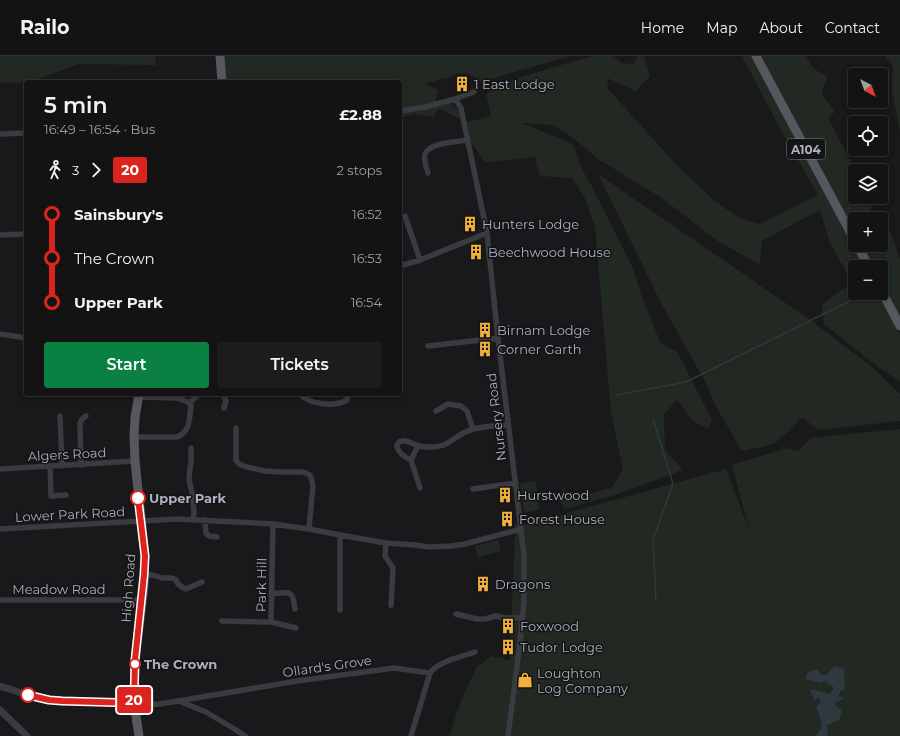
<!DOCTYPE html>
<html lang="en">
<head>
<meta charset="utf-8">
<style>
	body { margin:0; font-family:Montserrat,sans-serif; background:#1c1c1d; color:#f1f3f6; height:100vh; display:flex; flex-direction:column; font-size:15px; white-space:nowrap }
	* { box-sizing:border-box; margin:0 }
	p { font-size:13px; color:#9d9ea0 }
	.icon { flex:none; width:22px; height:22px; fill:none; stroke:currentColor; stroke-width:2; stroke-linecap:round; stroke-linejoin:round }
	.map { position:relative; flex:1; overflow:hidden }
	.drawer { position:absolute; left:24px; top:24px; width:378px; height:316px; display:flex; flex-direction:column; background:#131314; border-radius:4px; box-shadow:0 2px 6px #0003,0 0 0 1px #323234 }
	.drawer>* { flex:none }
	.badge { padding:0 8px; border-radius:3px; font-size:14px; line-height:26px }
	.needle { width:26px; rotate:139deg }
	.controls { position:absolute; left:848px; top:12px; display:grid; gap:8px }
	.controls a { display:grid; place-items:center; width:40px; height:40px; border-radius:4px; background:#131314; box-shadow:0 2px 6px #0003,0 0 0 1px #323234; font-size:20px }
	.map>.badge { position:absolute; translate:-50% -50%; box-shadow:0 0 0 2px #fff }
	.legs { display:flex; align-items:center; gap:6px; height:44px; padding:0 20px; font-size:13px }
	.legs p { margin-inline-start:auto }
	.overview { display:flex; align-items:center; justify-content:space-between; height:68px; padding:0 20px }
	h1 { font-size:22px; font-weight:600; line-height:30px }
	.primary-button { display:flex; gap:8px; margin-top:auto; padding:8px 20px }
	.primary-button a { flex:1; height:46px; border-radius:4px; background:#0b8043; color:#fff; font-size:16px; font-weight:600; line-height:46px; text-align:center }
	.primary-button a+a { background:#1c1c1d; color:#f1f3f6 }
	ul { padding:0 20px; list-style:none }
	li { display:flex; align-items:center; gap:14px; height:44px; font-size:15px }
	li i { display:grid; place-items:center; width:6px; height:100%; margin:0 5px; background:currentColor }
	li i::after { content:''; width:10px; height:10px; margin:-5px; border:3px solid; border-radius:50%; background:#131314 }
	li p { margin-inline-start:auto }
	li:first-child i { background:linear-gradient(#0000 50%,currentColor 0) }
	li:last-child i { background:linear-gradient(currentColor 50%,#0000 0) }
	header { display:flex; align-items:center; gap:24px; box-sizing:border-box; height:56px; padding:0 20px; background:#131314; border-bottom:1px solid #323234 }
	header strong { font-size:19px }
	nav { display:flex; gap:22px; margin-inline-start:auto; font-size:14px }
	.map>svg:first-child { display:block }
</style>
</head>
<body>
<header>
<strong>Railo</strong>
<nav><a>Home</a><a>Map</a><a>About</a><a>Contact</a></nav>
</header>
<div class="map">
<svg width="900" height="680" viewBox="0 0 900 680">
	<rect width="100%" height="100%" fill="#19191b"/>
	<path fill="#212922" d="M0,0h155l1,9 -77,-1 -49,18 -30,1z
		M222,0h348l-89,26 -13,-9 -12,1 -8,4 -11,2 -12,4 13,6 -3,12 12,-1 12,9 2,10 -22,-12 -6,9 -19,-3 -14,4v-36h-176z
		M595,0h18l9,7 12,1 3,-8h7l6,20 -14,15 -29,-13 1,11 65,72 35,34 18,14 15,10 19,5 58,-29 -40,-70 -36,-69h9l113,211h-9v26h23l22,41v48l-27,-19 -49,-39 -2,-19 30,-23 -23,-41 -9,-31 -58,31 -2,24 -42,-24 -58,-44 -62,-38 -25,-21 -20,-13 -32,-2 38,15 15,8 7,21 10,18 42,83 9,29 18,45 18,11 34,67 -3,9 -15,-7 -17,-22 -13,14 1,36 18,20 -65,24 -53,15 -7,-10 5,-11 10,10 38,-10 12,-19 -12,-57 -16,-184 -10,-30 -13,-20 -21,-1 -12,-2 -4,-18 -50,6 -15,-23 -3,-18 24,-6 -5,-22 23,-13 65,-20z
		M761,0h45l8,13 13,7 -5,18 13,18 -7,5 23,46 18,8h-14v26h16v18l4,4h-20v15z
		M886,0h14v76l-8,-42 1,-25 -7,-7z
		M598,118l211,145 63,48 28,27v27l-82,9 -16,-13 -12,13 -16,14 -32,7 -26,-44 -10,-24 -46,-82z
		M881,168l10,8 9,28v59l-19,-35v-17h-9l-11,-22h20z
		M900,373v307h-72l-1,-11 7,-21 9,-6 -4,-2 6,-10 -1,-11v-7l-18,7h-4l-17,4 15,4 5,-2 9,7 -5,6 -16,-5v13l5,-4 3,3 -5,6c4,11 10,21 -1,29h-366l13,-38 15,-31 14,-11 19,4 5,-126 -1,-11 10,2 202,-56 23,61 -17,-65 55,-17 11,3 13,-13z
		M536,425l3,29 -15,3 -4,-30z
		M498,484l3,11 -23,6 -3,-11z"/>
	<path fill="#2f383f" d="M834,610l10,2 1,21 -4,2 -2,5 5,2 -10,6 8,7 -3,9 -12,5 1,11h-13c11,-9 5,-18 1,-29l5,-6 -3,-3 -5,4v-5l-3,-6 3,-2 16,5 5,-6 -9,-7 -5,2 -15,-4 3,-7 9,-3 5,6h4z"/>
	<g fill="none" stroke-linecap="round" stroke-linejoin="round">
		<path stroke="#2f383f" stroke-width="1.5" d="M617,339l69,-13 180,-89
			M653,363l20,65 -20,56 3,60"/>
		<path stroke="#3a3b40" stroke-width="5.5" d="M455,43l6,9 26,125 11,105 26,217v48l-4,39 -12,94
			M400,55l25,-4 30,-8 19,-7
			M0,78l26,-1
			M428,117c-1,-5 -5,-14 -3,-19 5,-12 32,-12 42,-14
			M405,160l15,44
			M0,179l26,-1
			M400,210l20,-6 67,-27
			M0,278l26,4
			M428,290l70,-8
			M223,338l3,7 -2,7
			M300,338c10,11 35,13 47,6l1,-4v-2
			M189,347l10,-9
			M436,355l12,-7 13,2 6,5 6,18
			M60,360l2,50
			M236,372v32l3,4 8,3 18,4 16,1h22l7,3 3,10 -4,44
			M134,381h43c14,-6 12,-18 14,-31l-3,-4 -11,-4 -39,-1
			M191,392v14l-1,6 -1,12 4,17 1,15 -1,8
			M411,404l7,-14
			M81,409l-1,-42 2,-4 4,-3
			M50,410l1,30 15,-1
			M0,413l135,-8
			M420,432l-9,-28c-6,-2 -19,-12 -12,-18 5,-4 13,2 18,3 4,2 8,2 12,2 22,1 24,-12 42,-17 11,-4 26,-4 37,-5
			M473,433l43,-6
			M205,464l1,13 3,3 8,1
			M0,473l177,-10 96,5 36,5 31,6 46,8 29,2 14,2 22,-1 14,-2 56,-15
			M386,487l-1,13 8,12 -2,37
			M145,519h8l9,3h10l4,2 2,4 4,3 4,2 16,-7
			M271,538c18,-2 22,-5 24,15
			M0,544h142
			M340,554v-75
			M456,558l21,5h8l11,-3 9,2h17
			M222,565l49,1 2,-98
			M271,566l25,6
			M179,645l27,11 30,18 9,6
			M134,647l10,2 16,-1 137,-23 97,-13 36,5
			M411,680l19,-63c8,-12 32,-16 45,-21"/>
		<path stroke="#3a3b40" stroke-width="7" d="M0,630l28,9 21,4 85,4
			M0,654l27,26"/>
		<path stroke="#56585f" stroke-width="9" d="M220,0l2,26
			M756,0l99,185
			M857,189l12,22
			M881,234l19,36
			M139,338l-4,23 -1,20 1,24 10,95 -1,30 -9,74 -1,43 5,33"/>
	</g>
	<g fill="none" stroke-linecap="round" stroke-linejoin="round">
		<defs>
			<path id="line-1" d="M28,639l21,5 13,1 72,2 1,-43 9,-85 1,-19 -7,-58"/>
		</defs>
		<use href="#line-1" stroke="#fff" stroke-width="9"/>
		<use href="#line-1" stroke="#dc241f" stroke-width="6"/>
	</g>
	<defs>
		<symbol id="building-bare" viewBox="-9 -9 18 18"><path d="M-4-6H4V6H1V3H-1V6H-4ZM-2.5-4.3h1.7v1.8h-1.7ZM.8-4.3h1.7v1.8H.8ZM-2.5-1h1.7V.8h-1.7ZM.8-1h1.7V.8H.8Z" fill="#f1b13b" stroke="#141416" stroke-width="2.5" paint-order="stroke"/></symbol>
		<symbol id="shop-bare" viewBox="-9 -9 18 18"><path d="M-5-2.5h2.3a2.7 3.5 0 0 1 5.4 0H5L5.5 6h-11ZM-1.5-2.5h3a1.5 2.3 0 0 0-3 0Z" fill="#f1b13b" stroke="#141416" stroke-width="2.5" paint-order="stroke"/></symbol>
	</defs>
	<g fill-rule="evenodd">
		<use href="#building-bare" x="451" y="17" width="22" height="22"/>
		<use href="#building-bare" x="459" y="157" width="22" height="22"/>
		<use href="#building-bare" x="465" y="185" width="22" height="22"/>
		<use href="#building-bare" x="474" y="263" width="22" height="22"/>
		<use href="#building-bare" x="474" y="282" width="22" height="22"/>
		<use href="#building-bare" x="494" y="428" width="22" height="22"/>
		<use href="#building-bare" x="496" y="452" width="22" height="22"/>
		<use href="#building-bare" x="472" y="517" width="22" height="22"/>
		<use href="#building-bare" x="497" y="559" width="22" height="22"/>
		<use href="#building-bare" x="497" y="580" width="22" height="22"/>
		<use href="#shop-bare" x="514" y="613" width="22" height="22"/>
	</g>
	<g fill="#fff" stroke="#dc241f" stroke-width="2">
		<circle cx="138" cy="442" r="7"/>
		<circle cx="135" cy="608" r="5"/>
		<circle cx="28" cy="639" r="7"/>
	</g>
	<g text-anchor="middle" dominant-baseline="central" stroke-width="3" stroke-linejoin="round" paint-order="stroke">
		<rect fill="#141416" stroke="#7e818a" stroke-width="1" x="787" y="83" width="38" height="20" rx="3"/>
		<g font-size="12" font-weight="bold" fill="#abb0bb">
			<text x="806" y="93">A104</text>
		</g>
		<g font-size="13" fill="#abb0bb" stroke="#141416" text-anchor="start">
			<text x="474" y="28">1 East Lodge</text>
			<text x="482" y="168">Hunters Lodge</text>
			<text x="488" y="196">Beechwood House</text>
			<text x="497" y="274">Birnam Lodge</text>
			<text x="497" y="293">Corner Garth</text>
			<text x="517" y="439">Hurstwood</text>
			<text x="519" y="463">Forest House</text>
			<text x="495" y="528">Dragons</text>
			<text x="520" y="570">Foxwood</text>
			<text x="520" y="591">Tudor Lodge</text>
			<text x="537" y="617">Loughton<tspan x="537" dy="15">Log Company</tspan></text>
		</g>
		<g font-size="13" fill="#abb0bb" stroke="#141416">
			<text transform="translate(496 361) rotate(-97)">Nursery Road</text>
			<text transform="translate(67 398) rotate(-3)">Algers Road</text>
			<text transform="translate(70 458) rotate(-3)">Lower Park Road</text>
			<text transform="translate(261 529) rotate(-89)">Park Hill</text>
			<text transform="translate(128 532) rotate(-86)">High Road</text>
			<text x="59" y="533">Meadow Road</text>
			<text transform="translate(327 610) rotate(-8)">Ollard's Grove</text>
		</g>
		<g font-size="13" font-weight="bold" fill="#abb0bb" stroke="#141416" text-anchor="start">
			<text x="149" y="442">Upper Park</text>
			<text x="144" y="608">The Crown</text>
		</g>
	</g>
</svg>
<div class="controls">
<a><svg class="needle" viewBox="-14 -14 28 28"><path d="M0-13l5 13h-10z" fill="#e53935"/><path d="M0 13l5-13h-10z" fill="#9d9ea0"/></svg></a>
<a><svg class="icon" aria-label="locate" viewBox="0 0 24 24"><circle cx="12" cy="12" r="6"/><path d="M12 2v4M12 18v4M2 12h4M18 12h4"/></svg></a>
<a><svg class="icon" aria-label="layers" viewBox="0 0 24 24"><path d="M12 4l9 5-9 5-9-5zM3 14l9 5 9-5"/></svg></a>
<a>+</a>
<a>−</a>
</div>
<b class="badge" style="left:134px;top:644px;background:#dc241f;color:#fff">20</b>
<section class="drawer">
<div class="overview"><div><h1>5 min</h1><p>16:49 – 16:54 · Bus</p></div><b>£2.88</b></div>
<div class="legs"><svg class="icon" aria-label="walk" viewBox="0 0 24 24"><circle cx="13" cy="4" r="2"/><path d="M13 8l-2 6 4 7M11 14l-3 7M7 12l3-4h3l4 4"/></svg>3<svg class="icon" aria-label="forward" viewBox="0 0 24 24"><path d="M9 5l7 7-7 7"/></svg><b class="badge" style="background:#dc241f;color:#fff">20</b><p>2 stops</p></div>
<ul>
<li><i style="color:#dc241f"></i><b>Sainsbury's</b><p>16:52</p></li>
<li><i style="color:#dc241f"></i><span>The Crown</span><p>16:53</p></li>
<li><i style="color:#dc241f"></i><b>Upper Park</b><p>16:54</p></li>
</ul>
<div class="primary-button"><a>Start</a><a>Tickets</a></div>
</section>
</div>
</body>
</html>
